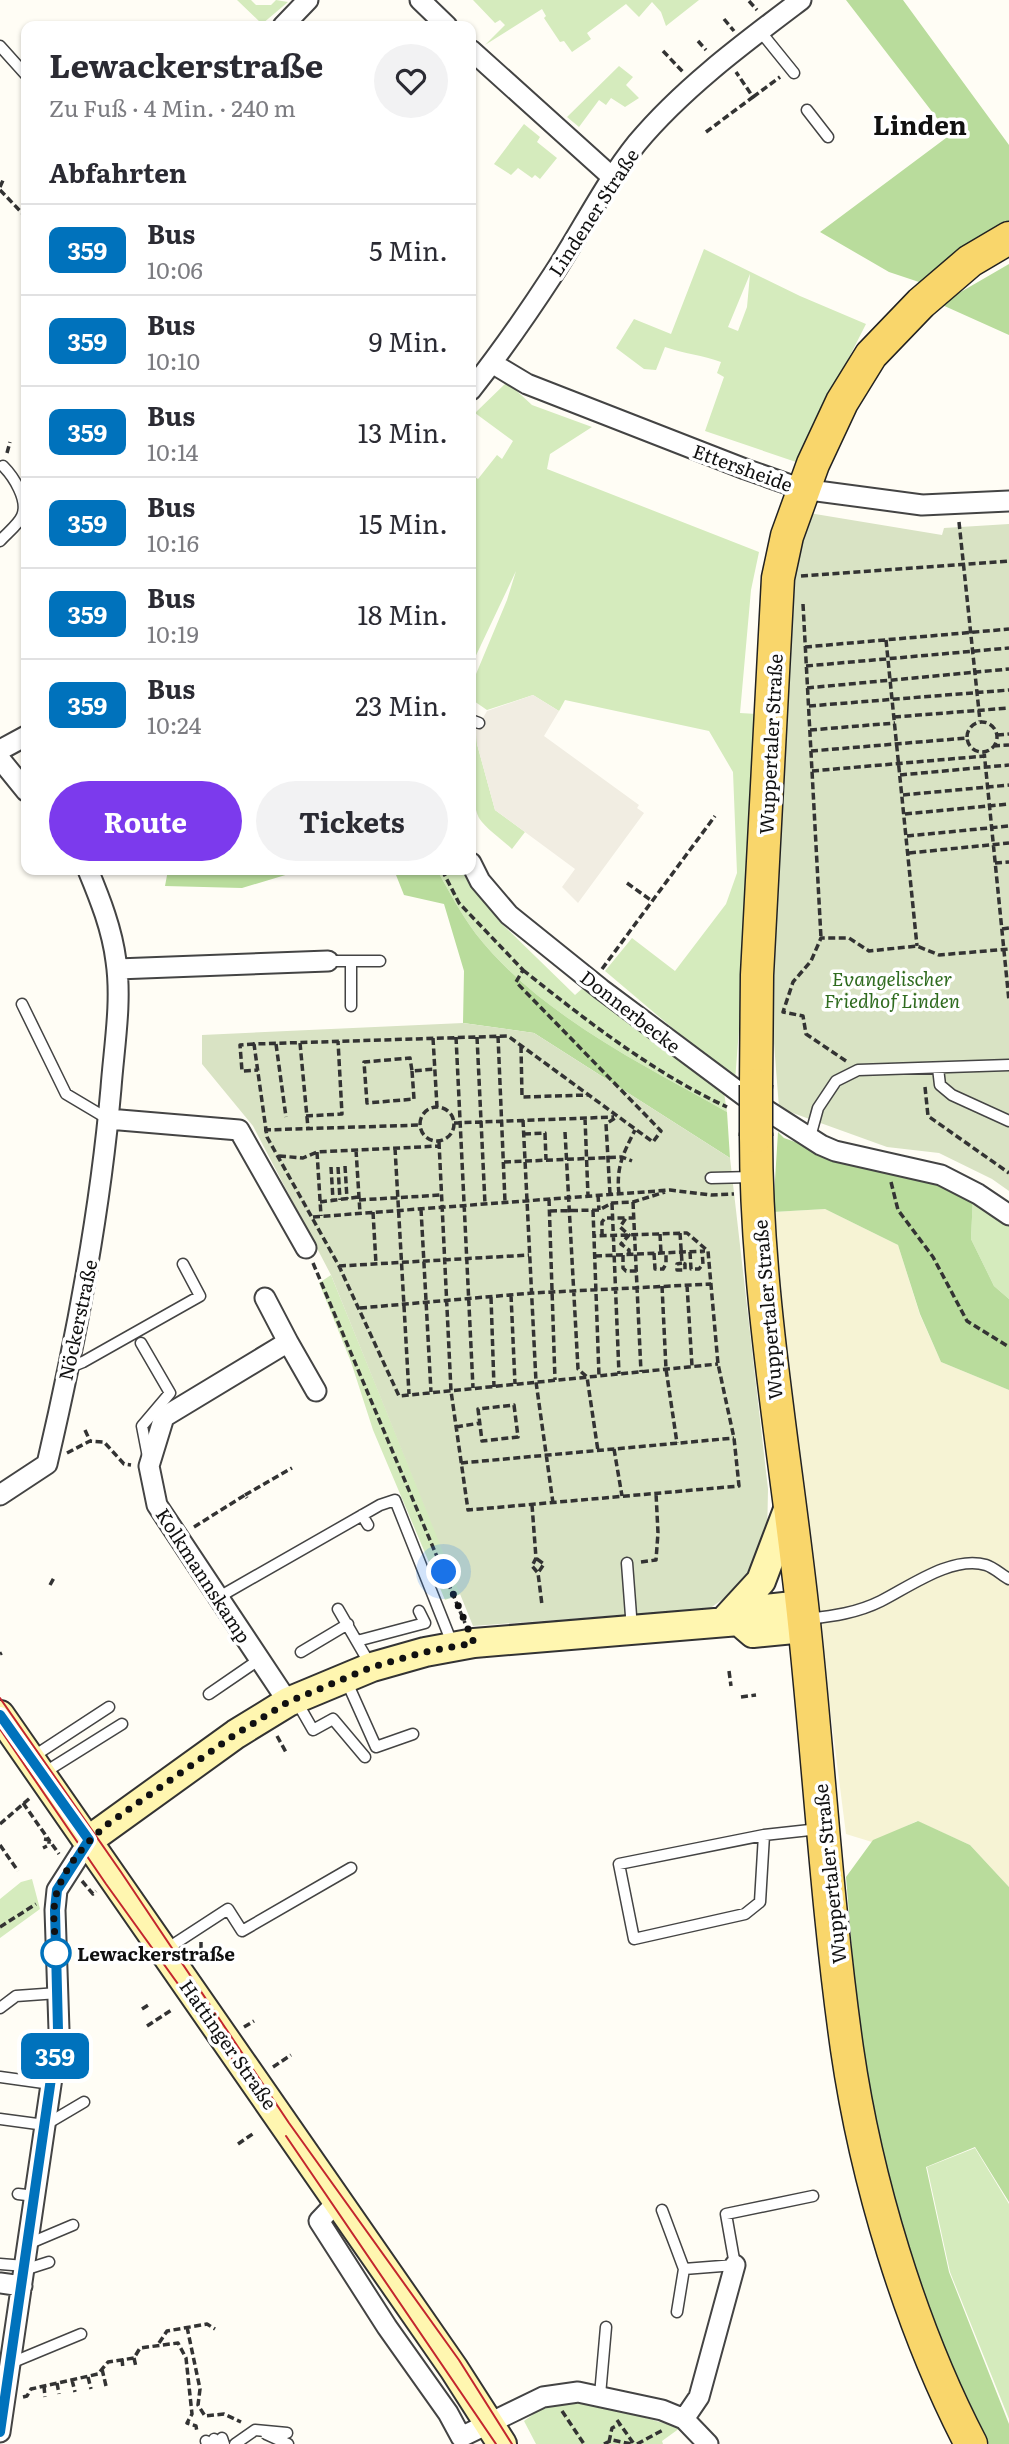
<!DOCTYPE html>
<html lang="de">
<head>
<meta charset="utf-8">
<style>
	body { margin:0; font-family:Literata,serif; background:#f2f2f3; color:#2b2b33; height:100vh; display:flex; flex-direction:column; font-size:26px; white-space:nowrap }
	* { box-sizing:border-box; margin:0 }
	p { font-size:23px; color:#7c7c81 }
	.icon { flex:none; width:38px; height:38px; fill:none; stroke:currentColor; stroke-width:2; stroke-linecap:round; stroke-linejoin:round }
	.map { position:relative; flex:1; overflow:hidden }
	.details { position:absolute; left:21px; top:21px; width:455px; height:854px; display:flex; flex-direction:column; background:#fff; border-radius:14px; box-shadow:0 2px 5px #0004 }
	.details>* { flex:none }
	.badge { padding:0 14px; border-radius:10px; font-size:24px; line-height:46px }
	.you { position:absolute; width:35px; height:35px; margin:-18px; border:5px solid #fff; border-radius:50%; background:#1a73e8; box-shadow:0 0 0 10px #1a73e833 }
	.map>.badge { position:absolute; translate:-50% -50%; box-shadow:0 0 0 4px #fff }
	h2 { padding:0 28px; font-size:26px; line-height:63px }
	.round { display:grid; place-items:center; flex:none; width:74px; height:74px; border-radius:37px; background:#f2f2f3 }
	.overview { display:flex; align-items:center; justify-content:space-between; height:119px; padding:0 28px }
	h1 { font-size:33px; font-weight:700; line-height:52px }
	.primary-button { display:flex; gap:14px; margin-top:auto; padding:14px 28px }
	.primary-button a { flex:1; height:80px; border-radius:42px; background:#7c3aed; color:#fff; font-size:28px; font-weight:700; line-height:80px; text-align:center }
	.primary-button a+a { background:#f2f2f3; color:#2b2b33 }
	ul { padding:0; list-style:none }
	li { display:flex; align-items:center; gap:21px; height:91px; padding:0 28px; border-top:2px solid #e1e1e2 }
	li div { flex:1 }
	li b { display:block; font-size:26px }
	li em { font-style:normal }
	li .badge { min-width:77px; font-weight:700; text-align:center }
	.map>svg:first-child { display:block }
</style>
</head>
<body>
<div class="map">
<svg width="1009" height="2444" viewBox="0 0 1009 2444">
	<rect width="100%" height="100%" fill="#fffdf5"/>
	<path fill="#f6f3d4" d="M825,1209l73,36 22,70 21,47 68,28v497l-39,-42 -53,-24 -45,21 -26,-8 -59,-461 -14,-161z"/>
	<path fill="#d5ebbd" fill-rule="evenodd" d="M237,0h14l5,5h15l5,-5 12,2 -26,22z
		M473,0h226l-33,26 -5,-14 -9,-10 -13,15 -13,-13 -39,29 4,6 -19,13 -8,-11 -4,1 -16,-24 2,-2 -4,-7 -57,36 20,-20 -5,-5 -5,3z
		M619,66l14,11 -7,8 13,13 -14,9 -14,-9 -5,7 -7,-5 -20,27 -12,-10z
		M524,124l16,13 -3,5 20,16 -17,21 -5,-4 -3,3 -14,-10 -7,7 -17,-11z
		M704,249l96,47 66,28 -70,138 -91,-31 19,-54 -7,-4 4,-11c-18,-7 -37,-8 -56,-15l-9,23 -12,-1 -28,-21 18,-29 37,15zM750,274l-3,33 -9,24 -10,-4z
		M507,382l25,23 60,22 -42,27 -3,15 212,83 -8,38 -11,123 17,1 -15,276 -7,91 -130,-110 27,-33 43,33 51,-67 11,-31 -4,-101 -24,-41 -144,-31 -6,11 -26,-16 -46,15 -16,-11v-13l36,-86 9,-29 -45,95v-184l4,-5 3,2 19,-24 5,4 11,-18 -38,-28z
		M476,730l1,14 18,66 30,22 -13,17c-8,-8 -27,-21 -33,-31 -8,-16 -13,-74 -3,-88z
		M471,841l10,25 21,34 -4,20 77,75 10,-9 40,34 17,2 81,64 4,26c-87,-49 -188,-98 -251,-178 -15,-20 -27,-43 -39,-64h34z
		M973,1196l36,16v87l-15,-13 -23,-47z
		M331,1275l130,319 -16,6 -72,-170 -22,-68 -32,-79z
		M32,1879l8,30 -40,29v-39l21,-17z
		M975,2148l34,56v215l-59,-147 -23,-105z
		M578,2398l102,30 -18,13 1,3h-127l-12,-23 25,-18z"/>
	<path fill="#b9dc9c" d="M846,0h57l106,145v76l-90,61 -30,-10 -69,-40 130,-97z
		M1009,264v71l-69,-31z
		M168,870h134l-60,18 -77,-2z
		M394,870h43c12,21 24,44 39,64 63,80 164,129 251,178l3,46 -196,-125 -71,-10 1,-52 -20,-67 -40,-9z
		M778,1132l6,6 45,16 109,24 35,18 -2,43 23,47 15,13v91l-68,-28 -21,-48 -22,-69 -73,-36 -52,3z
		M918,1821l52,24 39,42v315l-34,-55 -49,20 23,105 60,152v20h-20l-57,-120 -49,-159 -26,-156 -11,-132 27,-37z"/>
	<path fill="#d9e3c4" d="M809,513l133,22 2,-7 65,-4v667l-17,-12 -53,-26 -52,-6 -108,-39 -7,-91 21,-460z
		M463,1023l71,10 196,125 38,331 -1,51 -20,42 -38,27 -236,17 -142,-351 -78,-149 -51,-62v-29z"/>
	<path fill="#f1ede2" d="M533,695l26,16 -15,25 95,69 -2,3 7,5 -66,90 -16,-16 13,-18 -80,-59 -18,-66 -1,-14 11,-19z"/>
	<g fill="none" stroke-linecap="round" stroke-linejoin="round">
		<defs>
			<path id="lane" d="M760,31l34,42
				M0,46l26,29
				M807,110l21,27
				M0,541c7,-8 18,-16 22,-25 7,-16 -9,-40 -19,-50
				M471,720l8,3
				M328,961h52
				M351,961v45
				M22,1004l44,90 42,25
				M938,1068l2,17 12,10 57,26
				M810,1137l8,-29 18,-27 22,-11 151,-5
				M711,1178l41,-1
				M141,1343l29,50 -28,33 6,31
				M68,1368l15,-6 117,-66 -17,-32
				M362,1515l6,10
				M627,1563l5,66
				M219,1597l161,-92 15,-5 57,143
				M338,1609l33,57
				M808,1619c25,-3 49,-6 73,-18 28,-14 71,-46 105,-36 7,2 16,10 23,14
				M357,1641l68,-18 -6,-12
				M301,1652l47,-28
				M346,1680l30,67 37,-13
				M209,1694l51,-35
				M297,1702l16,28 20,-11 32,38
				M31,1758l78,-51
				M42,1774l80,-50
				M764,1835l-4,67 -15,12 -111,25 -15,-75 145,-29 55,-6
				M165,1950l63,-41 14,22 109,-63
				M0,2008l16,-12 42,-3
				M0,2077l51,7
				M0,2119l45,6 39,-23
				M18,2194l17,2
				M662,2210l22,59 -7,43
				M28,2244l45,-19
				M0,2264l25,2
				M684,2269l51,-4 -9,-51 87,-18
				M24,2270l25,-8
				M11,2363l70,-29
				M600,2395l6,-68
				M266,2434l22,10
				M222,2438l2,6
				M214,2439l1,5
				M206,2441l1,3
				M235,2444l20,-14 32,3"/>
			<path id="street" d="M420,0l27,26
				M283,26l25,-26
				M471,50l141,127
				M492,363l35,21 218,85 57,20 120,16 87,-4
				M471,390c29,-37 57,-77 83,-117 28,-43 51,-90 83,-130 46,-55 107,-100 164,-143
				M0,750l26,-14
				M0,759l26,32
				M471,863l9,18 29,34 92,74 142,106 78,50 14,6 106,24 37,19 31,21
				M117,969l211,-8
				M108,1119l131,11 67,118
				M265,1298l23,44 -124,75 -15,49 8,39 131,197
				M288,1342l28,49
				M0,1495l47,-31c29,-124 53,-249 64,-376 3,-41 11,-86 5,-127 -4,-32 -16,-62 -28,-91
				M337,2202l-18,19 68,106 61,86 13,24 82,-40 35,-5 84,18 22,9 24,25
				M0,2283l22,3
				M684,2419l15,-22 36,-132
				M0,2432l59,-402 -4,-120 2,-20 32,-50"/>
			<path id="secondary" d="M727,1618l34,-37 28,-74
				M739,1621l14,12 51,-5
				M0,1715l454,654 48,75
				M89,1840l147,-106 52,-32 84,-35 53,-15 49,-9 265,-22 16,-11 47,-5"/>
			<path id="primary" d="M756,1085l1,-110 21,-397 9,-42 26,-72 29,-62 29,-47 50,-52 49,-42 39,-23
				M756,1136c0,164 31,325 48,487 15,142 23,285 43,426 19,131 63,278 124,395"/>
		</defs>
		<use href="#lane" stroke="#444" stroke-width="13"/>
		<use href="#street" stroke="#444" stroke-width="23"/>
		<use href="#secondary" stroke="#333" stroke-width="32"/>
		<use href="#primary" stroke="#222" stroke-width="35"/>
		<path stroke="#333" stroke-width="3.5" stroke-dasharray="7 3.5" stroke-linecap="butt" d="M749,1l8,9
			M724,19l10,12
			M698,41l8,9
			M663,51l20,21
			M753,97l27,-20
			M706,132l47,-35 -17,-25
			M0,187l4,-9
			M0,190l26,27
			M7,453l3,-11
			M959,522l21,199
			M801,576l208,-15
			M803,604l18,334
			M886,640l31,306
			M805,647l204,-18
			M806,666l203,-18
			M807,688l202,-19
			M809,706l200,-16
			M894,717l115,-9
			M967 737a15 15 0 1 1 30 0a15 15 0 1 1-30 0Z
			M810,730l85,-7
			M997,735l12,-1
			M993,746l16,-1
			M811,751l156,-13
			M984,751l25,250
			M812,771l173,-15
			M900,775l109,-10
			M903,795l106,-10
			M905,814l104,-10
			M907,836l102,-10
			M909,853l100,-10
			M995,863l14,-1
			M442,870l17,33 64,67 -7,12 145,149 -8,11 -145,-106 -254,8 13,93 72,129 60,130 319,-32
			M627,883l25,18
			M1002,929l7,-1
			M602,969l113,-153
			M523,970c64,51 129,102 204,137
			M498,1036l7,166
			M456,1037l17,351
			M477,1037l8,167
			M433,1038l4,69
			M300,1043l8,85
			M254,1044l-14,1 2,26 16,-1
			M276,1044l10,73
			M521,1046l1,51 66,-2
			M846,1061l-40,-27 -3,-18 -20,-4 10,-30 18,-21 10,-23h28l20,13 48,-5 22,9 70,-6
			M412,1071l2,28 -47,4 -3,-41 46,-4 2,13 23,-2
			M925,1087l3,29 81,57
			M420 1124a17 17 0 1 1 34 0a17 17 0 1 1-34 0Z
			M306,1116l36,-2 -4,-73
			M585,1118l3,78
			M523,1120l13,262 17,121
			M454,1123l160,-6
			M264,1130l156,-5
			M565,1132l13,237 9,8 11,74
			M524,1134l21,-1 1,27
			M439,1142l12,249 17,119 271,-24 -5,-48 -16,-74 -10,-113 -21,-18 -93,3
			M395,1148l14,246
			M356,1150l4,63
			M317,1152l4,64
			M279,1156l24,2 14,-6 122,-6
			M504,1162l118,-5 10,4
			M345,1166l2,33
			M331,1167l2,33
			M338,1167l2,33
			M891,1182l7,28 35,47 34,64 42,26
			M610,1194l-4,-70 9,-6
			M619,1194c-3,-27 4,-40 16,-64
			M598,1195l1,15
			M549,1199l6,181
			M359,1200l82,-5
			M320,1202l39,-5
			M633,1202l8,170
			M612,1203l7,171
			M421,1209l10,183
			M593,1210l6,166
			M550,1211l49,-1 13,-7 21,-1 32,-10
			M373,1212l3,52
			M313,1217l357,-27 41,5 23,-1
			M680,1233l2,30 3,1v6h-8v-6l5,-1
			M660,1234l1,19
			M602,1236v-14l3,-4h21
			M690,1252l1,17h8l4,-5 -1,-13
			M654,1253l1,16h8l3,-5v-10
			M623,1255v13l3,3h11
			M629,1255v-5l-8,-6 8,-9 -9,-8 6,-9h8
			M595,1256l110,-5
			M313,1263l152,360
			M339,1266l190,-11
			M687,1285l5,81
			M662,1286l4,83 11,74
			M511,1295l4,89
			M491,1297l3,90
			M360,1308l172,-15 179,-9
			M514,1405l4,32 -36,4 -4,-32z
			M456,1427l24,-4
			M85,1430l5,11
			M614,1449l8,47
			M67,1453l23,-12 14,1 20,22 7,1
			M461,1463l273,-25
			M245,1495l47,-27
			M532,1505l4,53 -4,8 6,7 4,32
			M194,1527l51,-32 2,3
			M537,1559l7,5 -6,9
			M641,1562l15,-2 2,-27 -2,-40
			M50,1585l5,-9
			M0,1654l2,-1
			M729,1671l2,15
			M741,1697l15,-2
			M277,1736l10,18
			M23,1803l26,37v5l-6,3
			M0,1824l30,-26
			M44,1839l5,1 10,14
			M0,1845l18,26
			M82,1881l11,13 3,-3
			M0,1927l36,-23
			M201,1942v12
			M142,2009l8,-5
			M147,2026l26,-17
			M244,2027l10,-6
			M273,2067l18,-12
			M238,2144l16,-11
			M187,2327l13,62 -2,16 7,11 19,-2 17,8
			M159,2343l8,-12 40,-7 8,5
			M134,2358l2,9
			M122,2359l1,10
			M102,2369l4,17
			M88,2377l3,12
			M72,2380l3,12
			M57,2383l2,11
			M44,2386l1,11
			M23,2397l4,-1 4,-7 67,-15 10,-12 26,-4 6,-10 38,-5 8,15 6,56 -5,9 9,3 1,6
			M562,2411l22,33
			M617,2420l17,24
			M609,2442l3,-14 8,-4
			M604,2444l8,-4 20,4
			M637,2444l26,-14"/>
		<use href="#lane" stroke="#fff" stroke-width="10"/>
		<use href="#street" stroke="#fff" stroke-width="19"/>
		<use href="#secondary" stroke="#fff6b0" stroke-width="28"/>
		<use href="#primary" stroke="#f9d66b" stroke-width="32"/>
		<path stroke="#c4262e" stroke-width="2" d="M0,1698l121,174 168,251 170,237 53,84
			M0,1729l106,155 152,211
			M286,2136l210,308"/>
		<defs>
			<path id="primary-bridge" d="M756,1136v-51"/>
		</defs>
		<use href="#primary-bridge" stroke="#222" stroke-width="35" stroke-linecap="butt"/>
		<use href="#primary-bridge" stroke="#f9d66b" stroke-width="32"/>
	</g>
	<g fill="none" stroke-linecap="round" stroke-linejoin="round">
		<defs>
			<path id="line" d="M0,1715l89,125 -32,50 -2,20 3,120 -58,402"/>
		</defs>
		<use href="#line" stroke="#fff" stroke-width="16"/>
		<use href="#line" stroke="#0072bc" stroke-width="10"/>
		<path stroke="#111" stroke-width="7" stroke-dasharray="0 12.6" d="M56,1953l1,8c-1,-22 -7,-51 1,-72 9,-25 30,-49 50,-65l128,-90 52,-32 84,-35 53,-15 49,-9 -30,-71"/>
	</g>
	<circle fill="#fff" stroke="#0072bc" stroke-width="3.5" cx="56" cy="1953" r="14"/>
	<g text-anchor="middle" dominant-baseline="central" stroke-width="7" stroke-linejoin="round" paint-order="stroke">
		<g font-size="19" fill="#111" stroke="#fff">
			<text transform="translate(593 212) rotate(-57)">Lindener Straße</text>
			<text transform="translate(743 467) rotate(20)">Ettersheide</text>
			<text transform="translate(770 744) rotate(-87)">Wuppertaler Straße</text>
			<text transform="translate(631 1011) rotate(38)">Donnerbecke</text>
			<text transform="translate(767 1310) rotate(-95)">Wuppertaler Straße</text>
			<text transform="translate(77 1320) rotate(-78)">Nöckerstraße</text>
			<text transform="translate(204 1575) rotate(57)">Kolkmannskamp</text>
			<text transform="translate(829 1874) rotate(-96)">Wuppertaler Straße</text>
			<text transform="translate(229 2044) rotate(55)">Hattinger Straße</text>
		</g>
		<g font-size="19" font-style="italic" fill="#2f6b1f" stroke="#fff">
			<text x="892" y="978">Evangelischer<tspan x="892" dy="22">Friedhof Linden</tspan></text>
		</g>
		<g font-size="19" font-weight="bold" fill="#111" stroke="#fff" text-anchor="start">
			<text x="77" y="1953">Lewackerstraße</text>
		</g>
		<g font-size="26" font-weight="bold" fill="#111" stroke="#fff">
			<text x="920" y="123">Linden</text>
		</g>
	</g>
</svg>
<div class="you" style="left:444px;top:1572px"></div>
<b class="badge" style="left:55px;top:2056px;background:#0072bc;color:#fff">359</b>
<section class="details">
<div class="overview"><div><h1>Lewackerstraße</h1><p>Zu Fuß · 4 Min. · 240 m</p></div><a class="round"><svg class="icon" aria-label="heart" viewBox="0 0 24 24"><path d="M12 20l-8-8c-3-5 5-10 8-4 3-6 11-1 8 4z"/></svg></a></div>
<h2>Abfahrten</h2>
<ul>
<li><span class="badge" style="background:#0072bc;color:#fff">359</span><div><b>Bus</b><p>10:06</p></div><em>5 Min.</em></li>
<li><span class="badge" style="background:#0072bc;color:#fff">359</span><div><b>Bus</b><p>10:10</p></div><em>9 Min.</em></li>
<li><span class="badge" style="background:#0072bc;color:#fff">359</span><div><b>Bus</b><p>10:14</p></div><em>13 Min.</em></li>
<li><span class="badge" style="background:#0072bc;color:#fff">359</span><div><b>Bus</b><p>10:16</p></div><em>15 Min.</em></li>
<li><span class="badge" style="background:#0072bc;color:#fff">359</span><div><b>Bus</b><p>10:19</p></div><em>18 Min.</em></li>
<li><span class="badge" style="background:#0072bc;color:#fff">359</span><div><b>Bus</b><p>10:24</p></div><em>23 Min.</em></li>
</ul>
<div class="primary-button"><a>Route</a><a>Tickets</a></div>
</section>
</div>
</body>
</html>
